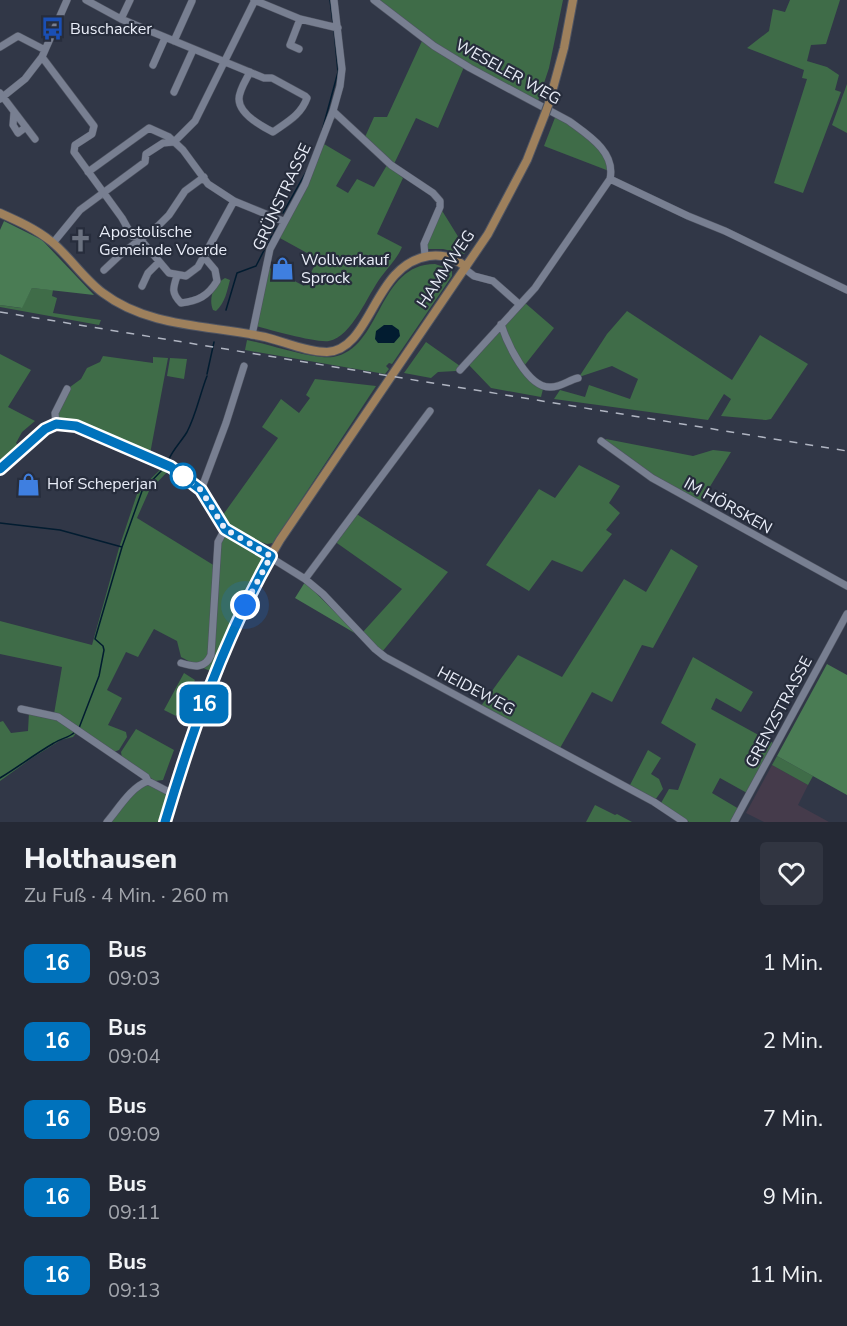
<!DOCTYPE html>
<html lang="de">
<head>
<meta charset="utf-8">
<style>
	body { margin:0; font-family:"Nunito Sans",sans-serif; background:#313541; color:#f1f3f6; height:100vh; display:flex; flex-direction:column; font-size:22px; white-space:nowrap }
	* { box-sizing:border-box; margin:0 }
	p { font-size:20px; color:#a3a6ad }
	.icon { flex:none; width:33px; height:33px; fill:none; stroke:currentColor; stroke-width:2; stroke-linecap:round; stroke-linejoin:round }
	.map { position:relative; height:822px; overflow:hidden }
	.side { display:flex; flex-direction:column; background:#252935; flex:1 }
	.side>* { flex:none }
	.badge { padding:0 12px; border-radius:9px; font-size:21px; line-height:39px }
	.you { position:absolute; width:30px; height:30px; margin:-15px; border:4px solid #fff; border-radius:50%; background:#1a73e8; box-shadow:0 0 0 9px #1a73e833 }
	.map>.badge { position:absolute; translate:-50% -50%; box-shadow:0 0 0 3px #fff }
	.round { display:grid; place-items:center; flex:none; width:63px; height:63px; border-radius:6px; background:#313541 }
	.summary { display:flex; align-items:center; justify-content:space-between; height:102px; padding:0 24px }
	h1 { font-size:28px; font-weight:800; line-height:45px }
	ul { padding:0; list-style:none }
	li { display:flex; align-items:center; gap:18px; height:78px; padding:0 24px }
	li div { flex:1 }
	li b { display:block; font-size:22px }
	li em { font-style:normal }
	li .badge { min-width:66px; font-weight:700; text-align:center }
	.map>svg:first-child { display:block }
</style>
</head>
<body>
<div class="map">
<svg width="847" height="822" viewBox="0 0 847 822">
	<rect width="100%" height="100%" fill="#313747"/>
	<path fill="#453b4b" d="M772,765l36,20 -10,20 31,17h-65l-18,-9z"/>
	<path fill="#3f6c48" d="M380,0h183l-14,68 -11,33 -66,-34 -37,-22z
		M790,0h50l-14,44 -15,1 -4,16 20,6 12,8 -4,15 6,2 -38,101 -29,-10 33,-104 -5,-1 2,-8 -57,-22 22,-17 4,-22 12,3z
		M422,41l42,26 -26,61 -22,-10 -22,46 -29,-27 9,-20h13z
		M847,84v49l-15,-8z
		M556,115c21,15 48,29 53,56l-65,-25z
		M324,144l27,16 -15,26 12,7 9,-14 17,8 13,-22 16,13 -26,56 25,13c-5,12 -13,19 -21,30 -13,17 -29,60 -52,64 -13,2 -58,-11 -73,-15l12,-59 36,19 14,-27 -40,-22 30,-52z
		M441,209l26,42 -3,3 -21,-5h-16v-5z
		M435,264l12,4 5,3v5l-60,88 -3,-1 -3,3 3,3 -4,5 -140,-24 2,-10c21,4 68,20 86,17 49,-8 44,-93 102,-93z
		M225,278l5,2c-3,11 -5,23 -14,31l-3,-1c-5,-12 1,-26 12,-32z
		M32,288l21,2 -1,6 5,2 -4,15 48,7 -2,5 -99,-18v-2l21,3z
		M524,302l30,26 -30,38 -15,-27 -6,-14z
		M627,311l105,69 28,-45 48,29 -37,55 -5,1 -45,-4 10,-17 -7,-5 -16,26 -154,-21 6,-9 25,7 4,-12 41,14 8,-20 -26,-13 -33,11 28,-43z
		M500,328l16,34 27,27 -2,8 -50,-9 -23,-24z
		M426,342l34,24 -4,5 -18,1 -7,6 -27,-5z
		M0,354l31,16 -23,37 27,14 -13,11 -6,11 5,5 -12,13 -9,1z
		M103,356l50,7v-6l15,1 -18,96 -73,-30 -20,-5v-6l13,-26 11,-8 6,-11 13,-6z
		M170,358l17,1 -3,20 -17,-3z
		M315,379l61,7 -103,157 -6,1 -17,-6 -30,-19 58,-81 -16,-11 19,-28 18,14 11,-15 -4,-3z
		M606,439l87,17 20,-6 18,2 -31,51 -66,-39 -30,-23z
		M579,465l41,21 -11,17 11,10 -14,17 6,4 -30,38 -30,-12 -23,31 -43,-26 53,-76 16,9z
		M163,467l6,3 -20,21 -12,27 78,48 -7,89 -3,6 -9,4 -15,-8 -4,-16 -23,-12 -16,28 -12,-5 -19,38 15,8 -14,27 18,7 1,5 -8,13 -5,2 -60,-38 8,-47 -62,-13v-33l92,24 27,-97 19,-57z
		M355,513l93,59 -66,80 -20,-19 40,-44 -68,-48z
		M224,535c14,1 28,16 40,25l-54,111 -9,-4 8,-4 11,-122z
		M671,549l27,17 -45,82 -11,-3 -30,57 -20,-10 -32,56 -79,-42 37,-51 44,22 62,-98 22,13z
		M693,657l60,35 -12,20 -25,-14 -5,11 62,34 -26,50 -27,-15 -8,15 27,16 -8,13h-42l-28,-19 8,-14 9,1 18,-46 -35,-21z
		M184,673l11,7 -19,36 -12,-6z
		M29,712l26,4 22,16 -4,5 -12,3 -29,18 -32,23v-59l3,-1 8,12 17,-2z
		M136,729l38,21 -11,30 -8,1 -33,-23 -1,-6z
		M648,750l13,8 -10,16 8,5 4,10 -8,11 -25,-15z
		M777,756l36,20 -5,9 -36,-20z
		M145,783l22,11 -9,28h-49l30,-35z
		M595,805l20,10 2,-1 15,8h-46z"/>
	<path fill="#4a7c54" d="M4,221l38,19 52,55 -62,-7 -10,20 -22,-3v-75z
		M305,582l53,53 -63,-37z
		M827,664l20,11v120l-70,-39z"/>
	<path fill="#021c30" d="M384,325h8l7,5 1,6 -6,7h-16l-3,-4 1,-8z"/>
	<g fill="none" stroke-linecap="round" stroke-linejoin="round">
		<path stroke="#021c30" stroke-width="1.5" d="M330,0l3,23
			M322,131l16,-59 -4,-42
			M283,213l23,-41
			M226,310l11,-37 19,-7 20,-39
			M207,374l7,-32
			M168,461c5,-12 13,-19 19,-29 9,-17 13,-38 20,-56
			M0,523l60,7 62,17
			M79,728l20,-52 5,-26 -1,-4 -8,-7 27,-92 20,-56 22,-23
			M0,778c18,-11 35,-24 54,-35 7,-5 15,-5 21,-11"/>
		<defs>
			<path id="minor" d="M86,0l35,19 143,59h8l33,18 2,2c-6,17 -20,24 -34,34 -12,-6 -34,-18 -34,-33 0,-9 7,-19 11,-27
				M254,0l46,19 38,9
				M374,0l60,46 36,22 99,53c19,14 47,31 41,58
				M121,19l9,-19
				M174,41l18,-40
				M0,47l18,-11 27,14
				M299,49l-9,-4 10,-26
				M42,57l52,69 -2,8 -17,11 -1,7 48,66 10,18 5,1 4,3 28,33 17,3 12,-9 36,-66
				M153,65l12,-27
				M174,92l19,-42
				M0,93l35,46
				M0,99l25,-20 17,-22 25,-57
				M333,111l58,54 42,28 7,8v6l-16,37 1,12
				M14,112l-1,13 5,8 8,-6
				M88,172l61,-44 20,9 14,13 25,34 26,17 49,20
				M53,243l27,-33 65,-48 1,-8 17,-11 11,-1 21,-21 60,-121
				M465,269l9,7 19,5 26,23
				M104,270l16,-15 38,-29 11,-11 16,-24 19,-14
				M177,276c-4,12 -6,17 4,27 17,-2 27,-7 36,-22l-2,-11 -11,-13
				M142,286l6,-13 11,-11
				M501,324c6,19 27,65 50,63 10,0 18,-7 27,-9
				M252,335l18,-86 35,-65 28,-73 7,-25 2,-17 -8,-69
				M460,370l75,-82 75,-109 78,37 37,15 122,59
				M56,424l-1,-11 12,-24
				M601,441l51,37 195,108
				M0,469c26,-18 41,-53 76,-43l78,32 17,9 30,23 24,39 80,50 18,15 52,55 10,8 269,145 30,20
				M201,490l25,-67 18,-57
				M305,579l125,-168
				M181,663c13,4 24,6 30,-8l7,-113 7,-13
				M21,709l37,8 88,60 2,4 25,13
				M107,822c12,-14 24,-35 41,-41
				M734,822l113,-208"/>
			<path id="major" d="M549,103l15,-55 9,-48
				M0,213c18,8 36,16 52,29 18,15 32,37 51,51 46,35 108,32 162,44 20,5 42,15 62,15 45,-2 46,-88 102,-96 15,-2 26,2 37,11
				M238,623l21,-47 21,-36 208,-306 39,-74 18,-46
				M165,822c19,-66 42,-145 76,-204"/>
		</defs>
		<use href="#minor" stroke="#4f5462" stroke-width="8"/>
		<use href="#major" stroke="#4f5462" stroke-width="10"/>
		<use href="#minor" stroke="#787f91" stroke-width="7"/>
		<use href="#major" stroke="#9e805c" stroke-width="8"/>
		<path stroke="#b0b5c2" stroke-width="1.5" stroke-dasharray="8 8" stroke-linecap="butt" d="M0,312l847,139"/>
		<defs>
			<path id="major-bridge" d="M545,114l4,-11"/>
		</defs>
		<use href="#major-bridge" stroke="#4f5462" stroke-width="10" stroke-linecap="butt"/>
		<use href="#major-bridge" stroke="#9e805c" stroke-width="8"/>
	</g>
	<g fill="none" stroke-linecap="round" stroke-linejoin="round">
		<defs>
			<path id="line" d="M0,469l45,-40 11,-5 20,2 95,41 30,23 24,39 46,27c-47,83 -79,175 -106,266"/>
		</defs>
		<use href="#line" stroke="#fff" stroke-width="14"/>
		<use href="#line" stroke="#0072bc" stroke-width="9"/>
		<path stroke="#e9edf8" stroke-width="6" stroke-dasharray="0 10.8" d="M183,476l18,14 24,39 46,27 -26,49"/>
	</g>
	<defs>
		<symbol id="bus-bare" viewBox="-9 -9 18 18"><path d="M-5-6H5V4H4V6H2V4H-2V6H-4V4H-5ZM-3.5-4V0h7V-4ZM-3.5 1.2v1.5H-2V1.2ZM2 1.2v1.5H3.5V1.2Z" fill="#1a4fb4" stroke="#272d3c" stroke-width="2.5" paint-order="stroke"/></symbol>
		<symbol id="church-bare" viewBox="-9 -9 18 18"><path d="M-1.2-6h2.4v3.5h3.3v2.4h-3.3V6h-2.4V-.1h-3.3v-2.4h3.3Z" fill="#6b7280" stroke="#272d3c" stroke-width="2.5" paint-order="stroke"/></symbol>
		<symbol id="shop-bare" viewBox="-9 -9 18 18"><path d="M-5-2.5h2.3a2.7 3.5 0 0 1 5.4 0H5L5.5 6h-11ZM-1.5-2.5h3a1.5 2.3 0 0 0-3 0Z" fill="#3f7fe0" stroke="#272d3c" stroke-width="2.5" paint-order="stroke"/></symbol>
	</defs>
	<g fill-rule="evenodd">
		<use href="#bus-bare" x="36" y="12" width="33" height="33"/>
		<use href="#church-bare" x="64" y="224" width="33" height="33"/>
		<use href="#shop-bare" x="266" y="252" width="33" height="33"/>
		<use href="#shop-bare" x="12" y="468" width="33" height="33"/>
	</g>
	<circle fill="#fff" stroke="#0072bc" stroke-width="3" cx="183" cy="476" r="12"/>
	<g text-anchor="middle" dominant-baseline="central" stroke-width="4.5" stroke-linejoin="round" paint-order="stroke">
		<g font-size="16" fill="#e9edf8" stroke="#272d3c" text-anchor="start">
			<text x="70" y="29">Buschacker</text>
			<text x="99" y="232">Apostolische<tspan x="99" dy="18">Gemeinde Voerde</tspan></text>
			<text x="301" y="260">Wollverkauf<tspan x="301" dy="18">Sprock</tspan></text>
			<text x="47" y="484">Hof Scheperjan</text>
		</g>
		<g font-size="16" fill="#e9edf8" stroke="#272d3c">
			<text transform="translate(508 72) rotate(29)">WESELER WEG</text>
			<text transform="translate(282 197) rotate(-65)">GRÜNSTRASSE</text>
			<text transform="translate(446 269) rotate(-56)">HAMMWEG</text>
			<text transform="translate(728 506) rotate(29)">IM HÖRSKEN</text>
			<text transform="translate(476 691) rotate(28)">HEIDEWEG</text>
			<text transform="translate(779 712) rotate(-62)">GRENZSTRASSE</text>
		</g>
	</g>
</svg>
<div class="you" style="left:245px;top:605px"></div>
<b class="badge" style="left:204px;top:704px;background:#0072bc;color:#fff">16</b>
</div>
<section class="side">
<div class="summary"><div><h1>Holthausen</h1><p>Zu Fuß · 4 Min. · 260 m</p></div><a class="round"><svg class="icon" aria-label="heart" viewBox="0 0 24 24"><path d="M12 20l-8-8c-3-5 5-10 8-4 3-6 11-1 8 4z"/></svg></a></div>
<ul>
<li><span class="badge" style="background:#0072bc;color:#fff">16</span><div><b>Bus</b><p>09:03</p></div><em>1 Min.</em></li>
<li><span class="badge" style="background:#0072bc;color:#fff">16</span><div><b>Bus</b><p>09:04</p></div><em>2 Min.</em></li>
<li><span class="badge" style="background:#0072bc;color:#fff">16</span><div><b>Bus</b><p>09:09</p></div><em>7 Min.</em></li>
<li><span class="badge" style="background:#0072bc;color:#fff">16</span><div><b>Bus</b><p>09:11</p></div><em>9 Min.</em></li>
<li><span class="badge" style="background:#0072bc;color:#fff">16</span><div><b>Bus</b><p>09:13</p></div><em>11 Min.</em></li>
</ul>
</section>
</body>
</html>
